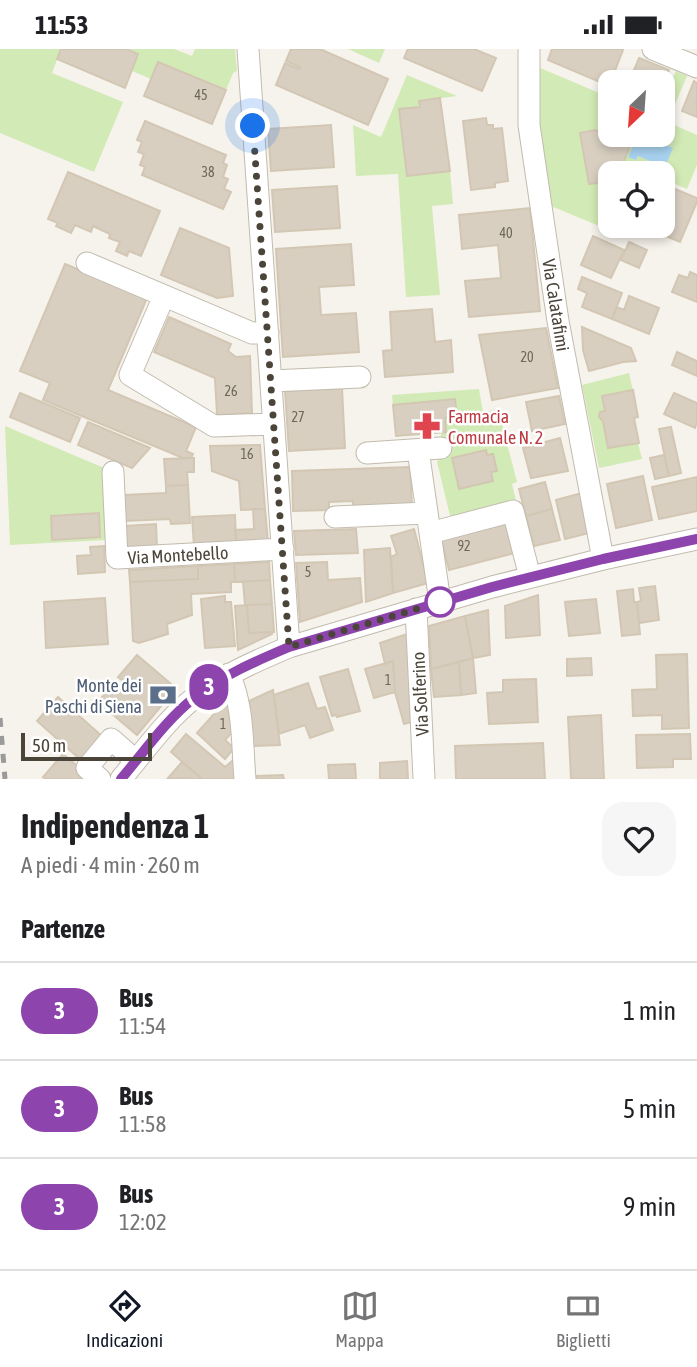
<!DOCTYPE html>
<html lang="it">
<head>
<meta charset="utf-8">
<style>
	body { margin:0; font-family:"Asap Condensed",sans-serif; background:#f6f6f6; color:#202124; height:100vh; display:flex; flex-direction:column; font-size:26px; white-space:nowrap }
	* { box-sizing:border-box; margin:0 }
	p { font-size:23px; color:#757577 }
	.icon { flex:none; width:38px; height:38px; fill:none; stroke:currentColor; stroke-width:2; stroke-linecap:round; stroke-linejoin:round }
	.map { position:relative; height:730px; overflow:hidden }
	.drawer { display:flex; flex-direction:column; background:#fff; flex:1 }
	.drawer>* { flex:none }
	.badge { padding:0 14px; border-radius:23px; font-size:24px; line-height:46px }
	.needle { width:46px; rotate:205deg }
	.fabs { position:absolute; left:598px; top:21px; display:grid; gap:14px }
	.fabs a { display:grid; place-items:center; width:77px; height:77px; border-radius:14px; background:#fff; box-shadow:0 4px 10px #0003; font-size:35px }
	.scale { position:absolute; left:21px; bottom:18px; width:131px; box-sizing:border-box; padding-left:7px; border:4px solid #4b4439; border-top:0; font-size:19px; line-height:24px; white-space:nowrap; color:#4b4439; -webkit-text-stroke:5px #fff; paint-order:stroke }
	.you { position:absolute; width:35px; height:35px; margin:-18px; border:5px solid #fff; border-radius:50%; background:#1a73e8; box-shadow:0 0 0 10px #1a73e833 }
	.map>.badge { position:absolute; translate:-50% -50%; box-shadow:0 0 0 4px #fff }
	h2 { padding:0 21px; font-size:26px; line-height:63px }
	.round { display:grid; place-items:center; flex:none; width:74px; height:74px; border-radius:21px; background:#f6f6f6 }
	.headline { display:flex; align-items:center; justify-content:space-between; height:119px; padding:0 21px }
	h1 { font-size:33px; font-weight:700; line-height:52px }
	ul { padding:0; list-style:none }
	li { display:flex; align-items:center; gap:21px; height:98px; padding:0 21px; border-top:2px solid #e0e0e0 }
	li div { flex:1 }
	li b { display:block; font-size:26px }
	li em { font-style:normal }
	li .badge { min-width:77px; font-weight:700; text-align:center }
	.status { display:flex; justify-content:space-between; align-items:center; height:49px; padding:0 35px; background:#fff; direction:ltr }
	.status svg { height:19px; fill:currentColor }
	.dock { display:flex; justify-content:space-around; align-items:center; height:98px; border-top:2px solid #e0e0e0; background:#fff; font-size:19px; color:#757577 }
	.dock a { display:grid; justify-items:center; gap:4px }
	.dock .current { color:#111827 }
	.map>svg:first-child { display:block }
</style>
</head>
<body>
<div class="status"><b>11:53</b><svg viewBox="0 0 49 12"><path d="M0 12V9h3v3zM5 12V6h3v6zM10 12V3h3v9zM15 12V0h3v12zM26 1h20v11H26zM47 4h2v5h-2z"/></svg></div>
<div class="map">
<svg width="697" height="730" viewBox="0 0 697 730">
	<rect width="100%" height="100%" fill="#f6f3ec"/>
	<path fill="#d2eab5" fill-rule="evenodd" d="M0,0h61l-9,24 71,29 -29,70 -94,-39z
		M126,0h48l18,7 3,-7h40l2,22 -4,2 -7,17 -68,-28 -7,17 -19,-8 6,-17z
		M348,0h37l-6,14z
		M538,18l73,31v37h27l-9,22 7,3 2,-4 35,-8 -31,-13h21v-15l34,15v30l-10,24 -24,-10v-6h-13l-7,-3 -2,3h-30v53h8l-3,7 -65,-27 -12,-89zM595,81l35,14 -9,25 -11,-4 -7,17 -13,2 -10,-51z
		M676,22l11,5 -14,33 -10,-4v-5z
		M407,26l50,21 -37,5v6l-21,3 8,66 43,-5 3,33 -21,2 8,89 -34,2 -8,-123 -42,2 -3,-51 28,12z
		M629,324l4,17 -31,6 3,15 -5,1 -1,5 4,4 5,27 30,-5 4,16 -43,9 -17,-83z
		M479,340l4,24 15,-4 19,73 -5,2 5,20 -66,16 -14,-58 4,-6v-24l4,-14 12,-1 -2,-17 -62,5 -1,-10zM485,401l2,5h6l4,16 -6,1 2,9 -34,8 -7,-31z
		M5,377l99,42 3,72 -97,5zM99,464l1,24 -48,2 -1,-23z"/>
	<path fill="#a9d4f2" d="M638,86h4l31,13 -8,19 -27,-11 -2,4 -8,-3z"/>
	<path fill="#d8cfc1" stroke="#d3c7b4" stroke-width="2" d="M61,0h65l12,5 -13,34 -68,-29z
		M291,0h29l68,30 -20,46 -92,-40 9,-22 14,6 1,-2 -14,-6z
		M408,0h66l22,9 -14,33 -78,-33z
		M552,0h69l2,1 -14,36 -61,-26z
		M639,9l30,12 -6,15v-3h-34z
		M158,13l68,28 -14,34 -68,-28z
		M694,32l3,2v34l-15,-6z
		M440,49l10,73 -43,5 -8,-67 21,-2 -1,-6z
		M486,69l1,7h6v4l9,-1 6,53 -13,2v4l-24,3 -8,-69z
		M145,72l81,34 -3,8 4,2 -4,12 5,2 -4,10 7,3 -8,17 -81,-34 3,-8 -5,-2 4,-11 -6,-2 4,-10 -5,-2z
		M331,76l3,42 -63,4 -3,-42z
		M595,81l36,14 -11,26 -10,-5 -7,17 -14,2 -9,-51z
		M68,123l92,39 -19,45 -12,-5 -2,5 -11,-5 4,-9 -11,-4 1,-4 -17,-8 -2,6 -16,-7 -4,8 -15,-7 2,-3 -10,-4z
		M663,135l34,14v4l-17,40 -38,-16h21z
		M337,137l3,42 -65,4 -3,-42z
		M530,159l10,103 -71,6 -4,-36 36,-3 -3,-33 -36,4 -3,-34z
		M180,179l49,20 4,48 -16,2 -56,-23z
		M593,187l31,14 -13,28 -30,-13z
		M629,193l18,8 -8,18 -18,-8z
		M351,195l3,41 -35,2 2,28 35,-2 3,39 -76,5 -7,-108z
		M65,215l82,34 -39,92 88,37 -10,24 7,3 -2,4h-8l-140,-58 7,-17 -30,-12z
		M690,223l7,3v27l-25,-10 7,-17 9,3z
		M582,228l40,16 -10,26 -30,-12 5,-14 -9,-4z
		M629,247l30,12 -10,26 -37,-15 5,-12 7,3z
		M432,260l3,33 16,-2 2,32 -68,5 -2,-26 9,-1 -2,-38z
		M169,268l62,27 -3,7 8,6 14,-1 2,57 -35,2 -2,-37 -61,-26z
		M582,278l49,21 5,13 -13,1 -34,9 -6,-21z
		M546,279l12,60 -66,12 -13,-65z
		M677,303l20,9v15l-25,-11z
		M342,339l3,60 -56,3 -4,-60z
		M633,341l5,27 -4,1 5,25 -31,5 -5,-27 -4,-4 1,-5 5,-1 -3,-15z
		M20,344l60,25 -10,24 -60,-25z
		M674,344l23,10v19l-2,6 -31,-14z
		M559,347l6,28 -33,7 -6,-29z
		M455,350l2,18 -12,1 1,14 -50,4 -3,-31z
		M88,373l62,26 -18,20 -54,-23z
		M671,378l10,46 -12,3 -10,-47z
		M560,389l8,33 -37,7 -8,-30z
		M260,396l5,64 -24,1 -2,-29 -27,-10 -2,-25z
		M486,401l1,5 6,-1 4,17 -6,1 2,9 -34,8 -7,-31z
		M664,406l5,21 -14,3 -5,-21z
		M194,409v14h-7l1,13 -22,1 -2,-27z
		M410,418l2,40 -59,2v-8l-24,1v8l-36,1 -1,-40z
		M643,427l9,44 -36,8 -9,-44z
		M697,428v34l-38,8 -7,-32z
		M545,433l7,27 -26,7 -7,-27z
		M188,436l2,38 -19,1 -1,-5 -45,2 -1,-26 42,-2v-7z
		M582,444l7,40 -24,6 -9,-39z
		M253,460h12l3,33 -32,2 -1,-14 19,-1z
		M552,460l8,31 -26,6 -8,-30z
		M99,464l1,24 -48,3 -1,-24z
		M235,466l1,29 -42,2 -2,-29z
		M509,467l10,36 -70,18 -9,-35z
		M156,475l1,24 -31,2 -1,-24z
		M356,480l2,24 -62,2 -2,-24z
		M414,480l14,54 -35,10 -2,-36 6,-3 -6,-18z
		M104,497l1,26 -27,2 -1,-18 14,-1 -1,-8z
		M390,499l3,45 -27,9 -2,-52z
		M269,513l1,18 -35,2 -1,-18z
		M327,513l1,18 32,-2 2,24 -62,20 -4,-59z
		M234,515l1,18h-4v10l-40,2 1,21 -25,9 1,10 -29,9 -6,-2 -3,-59 68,-3v-13z
		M198,517v13l-68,3 -1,-12z
		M270,531l2,24 -27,1 -2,-23z
		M655,537l4,34 -20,3 -2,-21 4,-1 -2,-13z
		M633,540l1,13h3l3,32 -18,2 -5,-45z
		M538,546l2,40 -34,3 -1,-32z
		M225,547v6h6l4,44 -30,2 -4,-49z
		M105,549l3,46 -62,4 -2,-46z
		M596,550l4,34 -31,3 -4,-34z
		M272,555l2,28 -25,1 -2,-28z
		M247,556l2,28 22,-1 1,2 -34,16 -3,-44z
		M488,561l2,45 -17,3 -8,-42z
		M465,567l8,42 -42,11 -2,-43z
		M410,584l5,88 -11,3 -9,-32 -2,-31 -8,3 -5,-21z
		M687,605l2,74 -27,1v-14l-29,1 -1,-26 25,-1 -1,-34z
		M137,606l39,33 -39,47 -39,-33 17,-21 14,13 4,-5 -15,-12z
		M473,609l3,35 -15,2 -2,-33z
		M591,609l1,17 -25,1v-17z
		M393,612l2,31 -21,6 -9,-29z
		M459,613l2,33 -27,2 -3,-28z
		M348,620l12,42 -23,6 -1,-2 -4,1 -12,-39z
		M536,630l2,43 -49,2 -2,-31 16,-1v-12z
		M308,634l9,26 8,-2 8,23 -23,8 -5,-13 -26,9 -5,-39z
		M273,641l7,55 -28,1 -3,-45z
		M58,648l45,40 -21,24 -45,-40z
		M224,654l9,9 1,18 -9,10 9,8 -9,11 -28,-26z
		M601,666l3,64h-33l-3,-62z
		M186,685l39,33 12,-10 2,22h-37l-31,-27z
		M690,685l1,25h-18v8l-36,1 -1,-33z
		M543,694l2,36h-89l-1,-33z
		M63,705l30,25h-47l-3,-2z
		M407,712l1,18h-28v-16z
		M182,713l20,17 -34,-1z
		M355,715l1,15h-27l-1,-14z
		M283,726l1,4h-28v-3z"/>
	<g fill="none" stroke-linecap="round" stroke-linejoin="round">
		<defs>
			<path id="minor" d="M248,0l41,598
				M529,0v76l29,196 45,238
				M653,0l44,18
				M87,214l165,70h16
				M164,247l-34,79 84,51 60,-2
				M271,332l89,-4
				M418,401l22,152
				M367,404l74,-5
				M113,423l4,86 166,-9
				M335,468l92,-4
				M430,484l83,-22 17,66
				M416,560l8,170
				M229,625c15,33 13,70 16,105
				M100,730l-13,-11 24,-29 25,22
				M121,730c23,-27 45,-59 73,-81 29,-23 62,-37 95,-51l203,-60 111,-28 94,-20"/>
		</defs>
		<use href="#minor" stroke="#c2bbae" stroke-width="23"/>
		<use href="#minor" stroke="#fff" stroke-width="21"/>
		<path stroke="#9a9a9a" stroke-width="5" stroke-dasharray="9 9" stroke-linecap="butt" d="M0,669l5,61"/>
	</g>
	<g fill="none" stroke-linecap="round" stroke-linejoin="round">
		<defs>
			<path id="line" d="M121,730c23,-27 45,-59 73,-81 29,-23 62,-37 95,-51l203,-60 111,-28 94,-20"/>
		</defs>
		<use href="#line" stroke="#fff" stroke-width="16"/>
		<use href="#line" stroke="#8e44ad" stroke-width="10"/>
		<path stroke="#4b4439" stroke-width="7" stroke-dasharray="0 12.6" d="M253,77l36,521 151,-45"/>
	</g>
	<defs>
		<symbol id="pharmacy-bare" viewBox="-9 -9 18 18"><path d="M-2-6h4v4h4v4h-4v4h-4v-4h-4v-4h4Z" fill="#e0444e" stroke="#fff" stroke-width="2.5" paint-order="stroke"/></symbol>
		<symbol id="bank-bare" viewBox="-9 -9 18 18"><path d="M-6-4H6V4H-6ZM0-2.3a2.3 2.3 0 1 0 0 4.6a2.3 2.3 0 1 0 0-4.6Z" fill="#5c6f8a" stroke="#fff" stroke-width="2.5" paint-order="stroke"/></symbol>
	</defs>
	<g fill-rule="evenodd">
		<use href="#pharmacy-bare" x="408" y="358" width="38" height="38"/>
		<use href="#bank-bare" x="144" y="627" width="38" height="38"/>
	</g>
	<circle fill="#fff" stroke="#8e44ad" stroke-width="3.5" cx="440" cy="553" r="14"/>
	<g text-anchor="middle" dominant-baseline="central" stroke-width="5" stroke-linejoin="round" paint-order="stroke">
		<g font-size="14" fill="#6e675b">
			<text x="201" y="46">45</text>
			<text x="208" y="123">38</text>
			<text x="506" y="184">40</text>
			<text x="527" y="308">20</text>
			<text x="231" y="342">26</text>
			<text x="298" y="368">27</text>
			<text x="247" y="405">16</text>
			<text x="464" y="497">92</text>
			<text x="308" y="523">5</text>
			<text x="388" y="631">1</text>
			<text x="223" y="675">1</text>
		</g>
		<g font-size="18" fill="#4b4439" stroke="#fff">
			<text transform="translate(556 256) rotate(81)">Via Calatafimi</text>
			<text transform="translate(178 506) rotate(-3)">Via Montebello</text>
			<text transform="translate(420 645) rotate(-93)">Via Solferino</text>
		</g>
		<g font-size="18" fill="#be3a42" stroke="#fff" text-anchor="start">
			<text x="448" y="367">Farmacia<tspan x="448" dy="21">Comunale N. 2</tspan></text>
		</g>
		<g font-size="18" fill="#4e5e75" stroke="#fff" text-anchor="end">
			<text x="142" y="636">Monte dei<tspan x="142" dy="21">Paschi di Siena</tspan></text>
		</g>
	</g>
</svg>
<div class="fabs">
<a><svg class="needle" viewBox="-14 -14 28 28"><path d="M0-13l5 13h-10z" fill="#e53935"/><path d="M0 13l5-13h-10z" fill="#757577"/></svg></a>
<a><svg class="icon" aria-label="locate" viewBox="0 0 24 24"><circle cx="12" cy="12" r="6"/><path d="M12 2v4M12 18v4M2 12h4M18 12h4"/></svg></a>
</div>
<div class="scale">50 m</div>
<div class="you" style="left:253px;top:77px"></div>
<b class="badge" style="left:209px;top:638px;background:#8e44ad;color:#fff">3</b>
</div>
<section class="drawer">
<div class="headline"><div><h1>Indipendenza 1</h1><p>A piedi · 4 min · 260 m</p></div><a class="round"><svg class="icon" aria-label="heart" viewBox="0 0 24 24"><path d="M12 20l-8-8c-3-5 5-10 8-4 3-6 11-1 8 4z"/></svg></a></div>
<h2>Partenze</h2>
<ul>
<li><span class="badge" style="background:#8e44ad;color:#fff">3</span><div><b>Bus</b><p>11:54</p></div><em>1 min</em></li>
<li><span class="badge" style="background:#8e44ad;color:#fff">3</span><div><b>Bus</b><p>11:58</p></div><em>5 min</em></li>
<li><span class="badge" style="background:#8e44ad;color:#fff">3</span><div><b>Bus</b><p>12:02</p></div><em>9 min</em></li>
</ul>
</section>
<nav class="dock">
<a class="current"><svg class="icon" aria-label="directions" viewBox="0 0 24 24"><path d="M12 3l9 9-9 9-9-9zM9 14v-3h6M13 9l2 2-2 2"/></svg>Indicazioni</a>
<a><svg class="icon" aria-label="map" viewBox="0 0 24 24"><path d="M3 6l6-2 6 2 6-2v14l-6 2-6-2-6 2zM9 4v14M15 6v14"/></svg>Mappa</a>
<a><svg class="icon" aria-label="tickets" viewBox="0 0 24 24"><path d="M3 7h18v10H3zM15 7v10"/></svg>Biglietti</a>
</nav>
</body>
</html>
